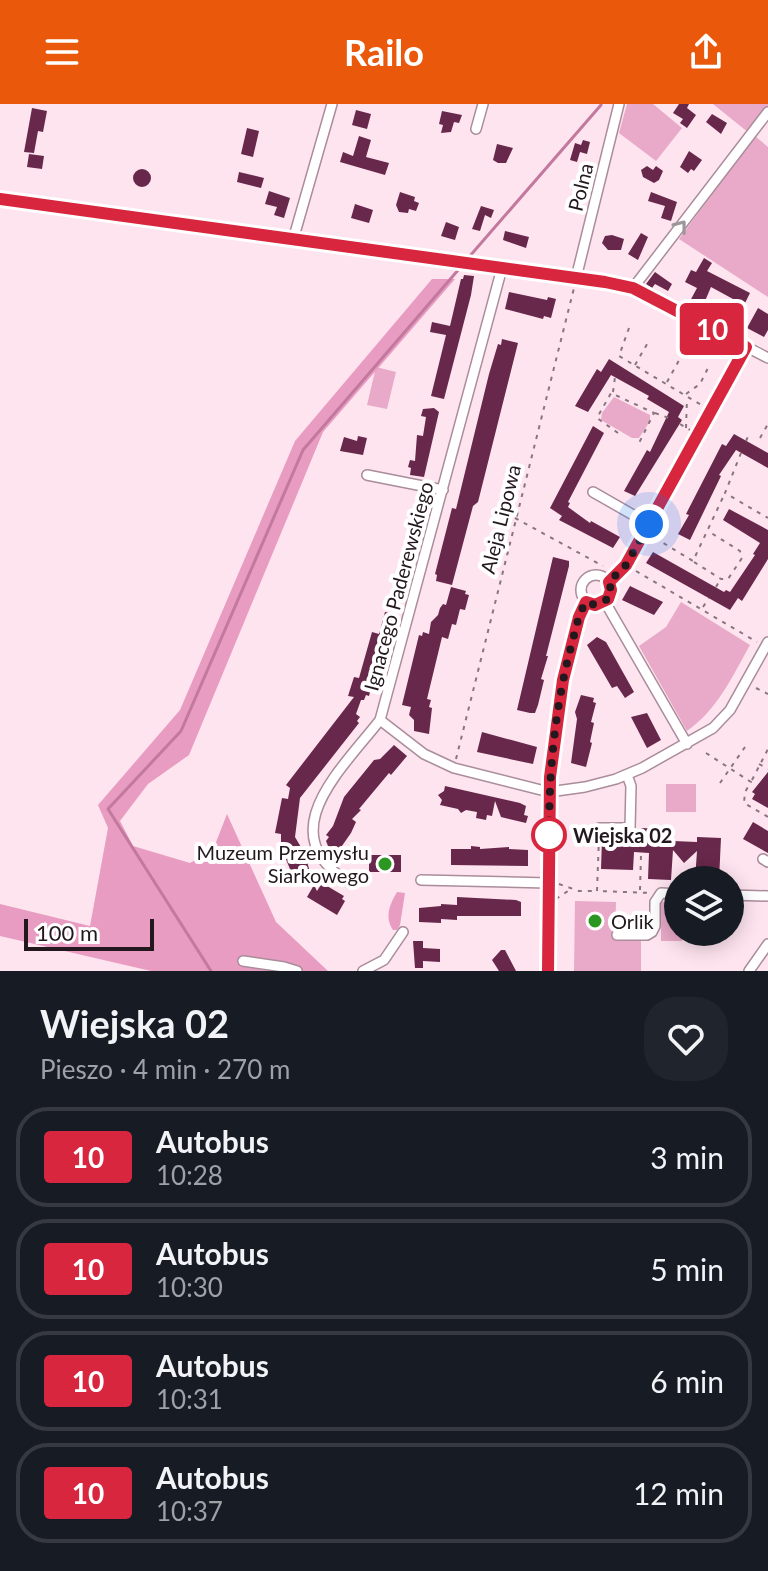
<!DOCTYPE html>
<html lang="pl">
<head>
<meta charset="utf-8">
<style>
	body { margin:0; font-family:Lato,sans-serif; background:#20242c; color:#f1f3f6; height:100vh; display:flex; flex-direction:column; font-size:30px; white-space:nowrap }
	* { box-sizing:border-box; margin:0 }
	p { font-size:26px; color:#9ea1a6 }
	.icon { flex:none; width:44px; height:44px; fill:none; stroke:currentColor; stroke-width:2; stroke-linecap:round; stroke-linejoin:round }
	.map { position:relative; height:867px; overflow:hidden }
	.details { display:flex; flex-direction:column; background:#171b24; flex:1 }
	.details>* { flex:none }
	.badge { padding:0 16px; border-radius:6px; font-size:28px; line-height:52px }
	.buttons { position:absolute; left:664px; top:762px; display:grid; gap:16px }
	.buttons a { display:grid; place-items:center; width:80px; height:80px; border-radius:50%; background:#171b24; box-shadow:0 4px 20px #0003; font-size:40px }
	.scale { position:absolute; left:24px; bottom:20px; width:130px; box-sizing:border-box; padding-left:8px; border:4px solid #23181e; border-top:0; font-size:22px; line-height:28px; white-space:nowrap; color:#23181e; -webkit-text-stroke:6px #fff; paint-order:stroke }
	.you { position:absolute; width:40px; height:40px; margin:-20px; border:6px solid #fff; border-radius:50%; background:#1a73e8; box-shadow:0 0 0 12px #1a73e833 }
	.map>.badge { position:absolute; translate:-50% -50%; box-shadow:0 0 0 4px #fff }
	.round { display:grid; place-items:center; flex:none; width:84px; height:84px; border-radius:32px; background:#20242c }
	.head { display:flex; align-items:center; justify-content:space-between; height:136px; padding:0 40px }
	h1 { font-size:38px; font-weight:700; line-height:60px }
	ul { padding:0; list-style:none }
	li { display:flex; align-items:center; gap:24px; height:100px; margin:0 16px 12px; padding:0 24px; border:4px solid #363941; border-radius:32px }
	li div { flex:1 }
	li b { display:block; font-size:30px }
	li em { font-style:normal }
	li .badge { min-width:88px; font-weight:700; text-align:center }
	header { display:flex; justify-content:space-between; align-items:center; height:104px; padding:0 40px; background:#ea580c; color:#fff; font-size:36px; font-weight:700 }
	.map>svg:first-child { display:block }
</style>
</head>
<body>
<header><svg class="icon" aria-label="menu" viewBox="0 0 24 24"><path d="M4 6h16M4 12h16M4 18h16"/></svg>Railo<svg class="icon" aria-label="share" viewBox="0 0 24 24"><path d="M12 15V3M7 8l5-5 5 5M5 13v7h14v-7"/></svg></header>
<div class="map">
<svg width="768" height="867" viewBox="0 0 768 867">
	<rect width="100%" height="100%" fill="#fee4ef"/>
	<path fill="#e9a9c8" d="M627,0h26l29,24 -26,33 -37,-28z
		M713,0h55v3l-19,26z
		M755,32l13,11v150l-89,-58z
		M376,263l20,5 -9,37 -20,-4z
		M614,293l36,18v6l-11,17h-7l-31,-18 1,-7z
		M681,498l69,43c-18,32 -32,64 -63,86l-48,-85 27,-19z
		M666,680h30v28h-30z
		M575,797l41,1 -1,38 26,1v30h-67z
		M661,798h17v30h4v9h-21z"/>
	<path fill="#e89cc1" d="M432,175h23l-132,153 -134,323 -41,29 -28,37 13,25 57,17 23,-13 14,-36 49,108 52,49h-177l-151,-35v-32l90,22 18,-98 -10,-23 82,-95 115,-269z
		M397,788l8,1 -5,32 -3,5h-4c-9,-13 -3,-26 4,-38z"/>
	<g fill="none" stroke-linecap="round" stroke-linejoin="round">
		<path stroke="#c2799d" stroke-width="3" d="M469,153l132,-152
			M211,867l-103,-162 73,-78 122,-281 156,-181"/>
	</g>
	<path fill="#68284b" d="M679,0h10l-2,4 9,7 -9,13 -7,-5 3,-4 -10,-6z
		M32,4l15,3 -4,21 -5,-1 -4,22 -10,-1z
		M356,6l15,4 -4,15 -15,-4z
		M442,7l20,4 -3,8 -5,-1 -3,10 -10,1 2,-8 -4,-1z
		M712,10l15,9 -6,11 -15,-12z
		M247,24l12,3 -6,26 -12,-3z
		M359,32l12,4 -5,17 23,6 -4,12 -45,-13 3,-10 10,4z
		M583,36l7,2 -3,12 -7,-2 -3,10 -7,-2 5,-17 6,2z
		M497,40l16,4 -7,15h-8l-5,-3z
		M689,47l13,9 -8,11 -3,-2 -3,4 -8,-6z
		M29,50l15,2 -2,13 -15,-2z
		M647,62l6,4 3,-4 7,5 -4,9 -5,3 -11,-6 -2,-7z
		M133 74a9 9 0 1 1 18 0a9 9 0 1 1-18 0Z
		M239,68l25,6 -3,10 -24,-6z
		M269,87l21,7 -6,20 -10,-3 3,-8 -12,-3z
		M400,88l15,5 -1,4 5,2 -3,8 -7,-2 -1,4 -9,-1 -3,-7z
		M651,88l26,10 -6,19 -10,-3 4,-12 -17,-5z
		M355,100l18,6 -4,13 -18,-5z
		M481,102l13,4 -3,8 -6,-3 -5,16 -8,-2z
		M446,118l13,5 -4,13 -14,-4z
		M505,127l24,6 -3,11 -23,-8z
		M641,129l7,4 -10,23 -10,-6z
		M612,131l12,4 -3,11h-13l-6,-7 3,-7z
		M704,154l8,5 -5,8 43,22 -6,12 -33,-18 -9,21 -12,-7 7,-13 -12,-6 6,-12 5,2z
		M655,168l17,12 -4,7 -13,-7 -3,4 -6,-4z
		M464,171l10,1 -3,19 -27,104 -13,-3 15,-61 -16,-3 2,-10 18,4 11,-47h2z
		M509,188l38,8 1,-3 8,2 -5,19 -7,-2 -1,3 -38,-10z
		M758,204l10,6v16l-4,7 -17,-9z
		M502,235l16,4 -40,159 -5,4 -21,79 -16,-4 1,-6 -2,-1 17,-66 4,1 33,-135 9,-30 3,1z
		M609,255l75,47 -6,11 4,3 -47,76 -11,-5 23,-41 3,2 19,-40 -22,-13 2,-3 -38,-21 -23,37 -13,-6 22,-37 4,3z
		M434,304l5,4 -15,65 -14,-2 1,-7 -3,-1 2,-7 5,1 2,-26 6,1 3,-19 -5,-1 2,-7z
		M593,322l11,7 -36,69 2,1 -2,4 22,16 1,-2 29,16 -7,11 -54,-28 3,-4 -12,-8z
		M734,330l34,19v15l-32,-18 -17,25 2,1 -31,64 -12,-6 11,-19 -3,-1 36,-70 4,2z
		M358,332l9,2 -4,17 -23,-4 4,-14 13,4z
		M729,405l39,21v29l-26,42 -4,-3 -8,12 -84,-47 7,-11 71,40 2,-2 4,2 25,-37 -2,-1 7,-11 -37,-23z
		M553,453l16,4v5l-23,90h2l-7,23 3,1 -6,25 -3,8h-5l-13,-3z
		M630,482l33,16 -9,13 -32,-15z
		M451,483l15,4 -1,3 4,1 -4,15 -5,-1 -4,16 -4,-1 -4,15 -6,-2 -15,62 4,1 -2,7 3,1 -3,26 -15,-3v-11l-5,-5 2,-8 -9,-2 17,-70 3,1 1,-4 6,2 2,-12 7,-7 2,-7 3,-4 3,1z
		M385,508l9,2 1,6 -18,41 4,2 -3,13 -5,5 -4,15 -3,-1 -2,5h-3l-5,14 4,3 -3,4 2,2 -59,75 -5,39 10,17 6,22 -12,5 -2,-3 -3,1 -13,-32v-13l-6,-1 7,-35 6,1 2,-11 -4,-3 68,-88 -6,-1 6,-19 5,1 13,-46 7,2z
		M597,533l9,5 28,50 -9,6 -8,-12 -5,2 -25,-43z
		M581,591l13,3 -1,4 3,1 -5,19 3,1 -4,19 2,1 -6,24 -15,-4 6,-44 -2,-7z
		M647,609l14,27 -14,8 -16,-31z
		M482,628l55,15 -4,17 -56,-12z
		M394,641l13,11 -16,19 -2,-2 -30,36 2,1 -9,9 4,3 -5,11 -14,20 -9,-7 -2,-5 3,-4 -3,-2 7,-9 11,-29 30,-37 6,-1z
		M768,668v36l-16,-9 3,-5 -3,-2z
		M445,682l75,17 6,3 -2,9 4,1 -2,7 -25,-6 -6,-16 -3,15 -5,-1 -1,5 -10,-2 1,-6 -11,-2 -5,3 -3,-4 -18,-4 2,-5 -4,-5 6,-4z
		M753,718l15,9v22l-25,-14z
		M638,724l35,1v12l24,1v-5l24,1 -2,42h-24l2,-29 -13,12 -11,-13 -2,30 -23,-1 1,-26 -15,-1 -1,18 -32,-1 1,-30 32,2z
		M471,742l9,1v2l29,-2v2l19,1v16l-77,-1v-16h20z
		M369,751h32v17h-32z
		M322,779l22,13 -2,3 3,2 -8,14 -30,-18 7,-12 3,6z
		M457,793l59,3 5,2v14h-64v4l-16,-1v4l-22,-1v-14l22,-2v-2l16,1z
		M413,837h10v7l17,1v13l-17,-1v7h-8z
		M501,846h4l11,21h-17l-7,-11z"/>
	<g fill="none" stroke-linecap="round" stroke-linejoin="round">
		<defs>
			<path id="minor" d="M476,25l7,-25
				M0,95l605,83 28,6 135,70
				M293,136l39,-136
				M576,174l43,-174
				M633,184l135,-176
				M367,371l76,15
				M593,388l56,32
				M581 486a15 15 0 1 1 30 0a15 15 0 1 1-30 0Z
				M609,478l17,-17 120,-218
				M605,498l82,142
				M380,616l44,34 30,14 95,24 36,-5 31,-8 26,-11 71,-40 17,-18 38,-68
				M599,724h31l1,-42 -4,-11
				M763,755l5,3
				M421,776l127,3
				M350,779c-81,-49 -9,-113 30,-163l122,-452
				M730,791l38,1
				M617,831h30l5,-3 3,-6v-24l6,-9 17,1
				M243,857l41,6 13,4
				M363,867l21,-11 19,-28
				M548,867l2,-194 13,-97 16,-63 7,-15
				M749,867l19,-27"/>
		</defs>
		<use href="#minor" stroke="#aa8c9a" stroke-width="12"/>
		<path stroke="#88767f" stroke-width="2" stroke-dasharray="4 6" stroke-linecap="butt" d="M629,224l-10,28 84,50
			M635,261l15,-26
			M667,278l15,-27
			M613,288l2,-15
			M686,290l14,-10 8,-16
			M655,309l14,5
			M680,320l10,6
			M686,324l1,-30
			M618,329l-21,-15 14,-25 43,20 -16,32
			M760,334l8,-14
			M746,337l4,-9
			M741,349l-16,40 43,25
			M515,414l88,48
			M655,434l38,23 32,-68
			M694,458l27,17h7l14,-21 -2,-7 -32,-20
			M636,467l121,71
			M716,483l4,-7
			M703,503l6,-9
			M756,584l12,6
			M706,649l45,29 -6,10 -1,11 24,14
			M456,655l118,-471
			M759,660l9,5
			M752,676l16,-31
			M720,679l25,-36
			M599,733l-2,54 55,2
			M559,780l20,7h18
			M640,786l1,-35
			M556,795l15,-10"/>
		<use href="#minor" stroke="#fff" stroke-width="9"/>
	</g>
	<defs><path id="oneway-chevron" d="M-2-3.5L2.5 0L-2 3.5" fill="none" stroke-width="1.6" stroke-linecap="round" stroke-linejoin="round" transform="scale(2)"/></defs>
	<use stroke="#9c979a" href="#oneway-chevron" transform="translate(681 122) rotate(-52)"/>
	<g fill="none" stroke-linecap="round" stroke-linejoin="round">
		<defs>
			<path id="line" d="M0,95l605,83 28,6 113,59 -120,218 -17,17 2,8 -3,9 -13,6 -9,-3 -7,15 -16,63 -13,97 -2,194"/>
		</defs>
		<use href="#line" stroke="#fff" stroke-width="18"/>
		<use href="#line" stroke="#d7263d" stroke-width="12"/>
		<path stroke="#23181e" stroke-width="8" stroke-dasharray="0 14.4" d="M549,731c0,-65 6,-129 23,-192 4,-14 6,-29 14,-41l9,3 13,-6 3,-9 -2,-8 17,-17 23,-41"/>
	</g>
	<circle fill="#fff" stroke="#d7263d" stroke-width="4" cx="549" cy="731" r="16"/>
	<g fill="#2b9620" stroke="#fff" stroke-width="3">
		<circle cx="385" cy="760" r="8"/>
		<circle cx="595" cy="817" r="8"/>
	</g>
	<g text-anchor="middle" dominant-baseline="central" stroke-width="8" stroke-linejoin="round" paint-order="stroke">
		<g font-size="20" fill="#23181e" stroke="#fff">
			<text transform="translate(580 83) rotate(-76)">Polna</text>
			<text transform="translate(500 415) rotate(-76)">Aleja Lipowa</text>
			<text transform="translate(398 482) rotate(-75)">Ignacego Paderewskiego</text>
		</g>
		<g font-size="20" font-weight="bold" fill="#23181e" stroke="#fff" text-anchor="start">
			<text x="573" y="731">Wiejska 02</text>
		</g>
		<g font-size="20" fill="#23181e" stroke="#fff" text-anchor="end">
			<text x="369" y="748">Muzeum Przemysłu<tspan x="369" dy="23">Siarkowego</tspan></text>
			<text x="611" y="817" text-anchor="start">Orlik</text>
		</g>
	</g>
</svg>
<div class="buttons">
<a><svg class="icon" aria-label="layers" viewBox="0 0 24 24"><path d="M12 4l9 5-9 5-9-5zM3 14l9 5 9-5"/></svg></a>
</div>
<div class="scale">100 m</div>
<div class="you" style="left:649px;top:420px"></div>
<b class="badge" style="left:712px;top:225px;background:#d7263d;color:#fff">10</b>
</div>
<section class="details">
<div class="head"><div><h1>Wiejska 02</h1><p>Pieszo · 4 min · 270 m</p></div><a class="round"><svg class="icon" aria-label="heart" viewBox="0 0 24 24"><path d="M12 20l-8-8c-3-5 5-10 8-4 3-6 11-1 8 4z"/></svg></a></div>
<ul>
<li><span class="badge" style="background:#d7263d;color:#fff">10</span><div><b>Autobus</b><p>10:28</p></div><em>3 min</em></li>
<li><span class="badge" style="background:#d7263d;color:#fff">10</span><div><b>Autobus</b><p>10:30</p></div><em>5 min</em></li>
<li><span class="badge" style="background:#d7263d;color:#fff">10</span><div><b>Autobus</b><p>10:31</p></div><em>6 min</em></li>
<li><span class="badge" style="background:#d7263d;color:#fff">10</span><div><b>Autobus</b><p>10:37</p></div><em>12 min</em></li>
</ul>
</section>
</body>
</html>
